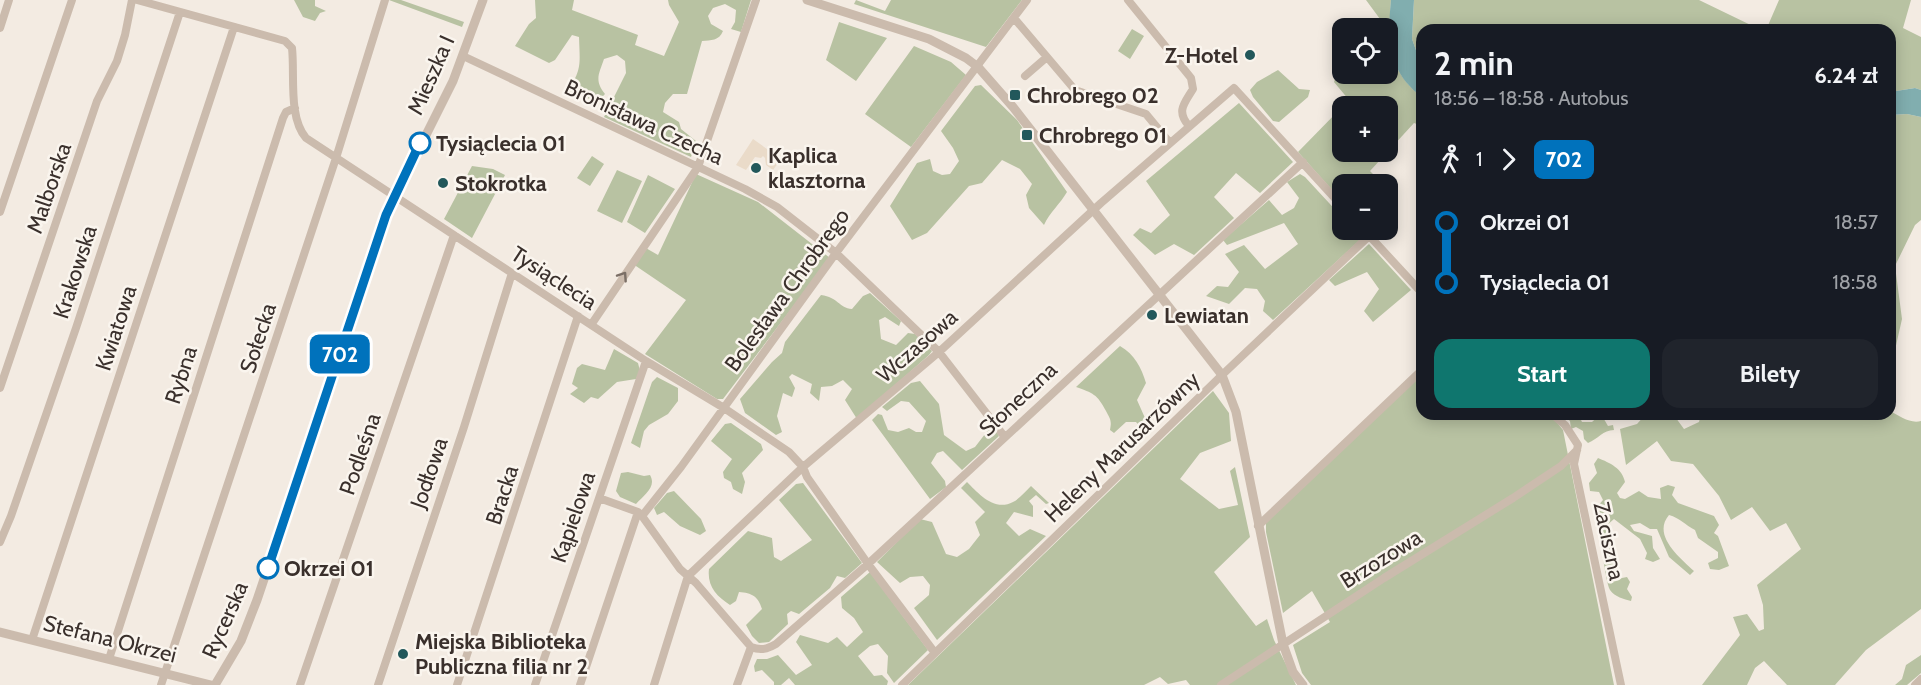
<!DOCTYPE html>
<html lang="pl">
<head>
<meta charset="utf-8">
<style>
	body { margin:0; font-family:Cabin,sans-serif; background:#20242c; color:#f1f3f6; height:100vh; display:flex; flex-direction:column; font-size:22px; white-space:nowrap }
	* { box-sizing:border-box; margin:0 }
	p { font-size:20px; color:#9ea1a6 }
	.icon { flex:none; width:33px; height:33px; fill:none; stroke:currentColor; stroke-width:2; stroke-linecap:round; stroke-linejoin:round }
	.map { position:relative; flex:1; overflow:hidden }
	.side { position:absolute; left:1416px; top:24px; width:480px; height:396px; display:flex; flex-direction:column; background:#171b24; border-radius:18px; box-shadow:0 3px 15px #0003 }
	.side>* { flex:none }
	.badge { padding:0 12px; border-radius:9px; font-size:21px; line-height:39px }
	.buttons { position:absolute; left:1332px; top:18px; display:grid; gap:12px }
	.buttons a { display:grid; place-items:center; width:66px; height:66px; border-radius:12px; background:#171b24; box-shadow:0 3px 15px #0003; font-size:30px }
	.map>.badge { position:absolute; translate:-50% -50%; box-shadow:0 0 0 3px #fff }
	.legs { display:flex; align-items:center; gap:9px; height:66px; padding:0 18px; font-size:20px }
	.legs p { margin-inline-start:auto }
	.head { display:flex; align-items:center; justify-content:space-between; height:102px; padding:0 18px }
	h1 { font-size:33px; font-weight:800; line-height:45px }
	.primary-button { display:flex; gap:12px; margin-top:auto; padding:12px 18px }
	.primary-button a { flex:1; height:69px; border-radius:18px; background:#0f766e; color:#fff; font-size:24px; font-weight:800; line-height:69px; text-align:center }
	.primary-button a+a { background:#20242c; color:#f1f3f6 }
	ul { padding:0 18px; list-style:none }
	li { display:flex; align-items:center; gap:21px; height:60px; font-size:22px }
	li i { display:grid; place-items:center; width:9px; height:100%; margin:0 8px; background:currentColor }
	li i::after { content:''; width:15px; height:15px; margin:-8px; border:4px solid; border-radius:50%; background:#171b24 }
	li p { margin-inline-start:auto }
	li:first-child i { background:linear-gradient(#0000 50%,currentColor 0) }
	li:last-child i { background:linear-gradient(currentColor 50%,#0000 0) }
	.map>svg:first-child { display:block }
</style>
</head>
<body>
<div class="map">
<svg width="1921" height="685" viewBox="0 0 1921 685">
	<rect width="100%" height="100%" fill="#f3ebe2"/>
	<path fill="#b8c2a2" d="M294,0h21v6l11,5 -6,2 -5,8 -12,-4z
		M389,0h12l63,22 -2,5z
		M535,0h39l-2,10 66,25 -3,10 29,11 15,-34 -10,-17 -1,-5h83l-10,32 -10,-3 4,-7 1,-12 -11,-6 -12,4 -5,8 3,8 12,7c-4,10 -12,9 -21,10l-15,53h-14l-8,9 -2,9 16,10 2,7 15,12 -5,16 -87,-40 22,-44 -1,-12 -8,-6 -13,4c-5,15 -10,21 1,35l-6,6 -33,-5c16,-27 14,-28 13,-58l-7,-2 -17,25 -6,3 -34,-17 14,-22 7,-6z
		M856,0l29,11 6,-11h131l-36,47 -132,-43z
		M1366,0h25c-3,39 -3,72 31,97v29l-8,-3 -44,48 13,13h-41v17l-44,-49 44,-45v45h46v-46h-45l6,-6 -15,-18 3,-10 5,-4v6h46v-46h-9l1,-9z
		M1414,0h285l62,30h-339v37l-10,-28z
		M1779,0h132l-8,28 18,9v53l-6,-2 -25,4v-62h-124z
		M839,22l48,16 -31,43 -30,-21z
		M1132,29l12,7 -14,23 -12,-8z
		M914,46l37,16 15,13 -55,72 -46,-33z
		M1278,70l21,19 11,1 -2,7 -29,25 -6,-1 -20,-24 -3,-7 7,-8z
		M981,85l36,35 50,72c-7,12 -17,20 -23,33l-15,-17 -3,-13 6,-11 -12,-15 -18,-9 -20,23 -13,3 -42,47 -15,7 -22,-34 27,-43 13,-4 3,12 9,4 8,-1 9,-13 -6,-13 -12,-17 34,-45z
		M1239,103l54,59 -33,31 -24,-20 -22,24 20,21 -40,37 -20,-11 -19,11 -22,-20 7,-7 11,5 19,-18 -24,-34z
		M1907,114l14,3v103l-6,5 -20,41 7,53 -12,53v-257z
		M592,156l12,8 -14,22 -13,-8z
		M472,166l21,3 12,6 -33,63 -28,-19z
		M617,170l25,11 -20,42 -25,-12z
		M696,174l62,28 72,56 -107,141h-6l-72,-45 41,-54 -53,-36 11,-17 14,8z
		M1300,174l5,3 37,40v13h12l8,8 -89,82 -10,-9 2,-10 -8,-12 -12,-1 -16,16 -23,-8 11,-10 11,1 11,-15 -14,-18 19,-9 21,24 33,-25 -14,-21 -57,22 -4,-5 46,-40 13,15 12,-7 5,-10 -12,-16z
		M648,175l27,14 -30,44 -18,-11z
		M1369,244l42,46 -38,32 -9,-11 15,-22 -12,-17 -32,14 -6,-6z
		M870,293l31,28 -2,5 -14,-9 -6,3 2,19 15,6 12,-12 7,1 17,17 -3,4 -72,64 -12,-19 7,-11 -9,-9 -11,6 -11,1 -2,14 -9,-8 2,-9 -20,-10 -3,3 6,11 -3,9 -9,-4 -6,23 5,16 -6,3 -31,-22 -5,-14 32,-37 10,-9 3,-11 36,-47c17,2 18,13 31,14l11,-13z
		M1120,346c15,9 21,21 26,37l-9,17 12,27 -5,4 -8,-9h-10l-12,11 -4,-3c2,-10 0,-11 -4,-19 -9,-17 -13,-18 -30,-24z
		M614,349l24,14 2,8 -4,8 -19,3 -19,17 -7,-2 -7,6 -14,-9 8,-6 -6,-4 5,-16 5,-4 23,6z
		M1422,374v40h128l13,16 51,255h-303l-9,-12 -9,-28 37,-23 -18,-31 -29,22 -17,-81v-12z
		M657,377l21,11v13l-10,13 -19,11 -5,6 -4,17 -9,-5 21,-61z
		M920,381l19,23 5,31 22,16 9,-4 17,-22 7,11 -37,34 -19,-19 -6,2 -6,10 14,18 1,6 -16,12 -58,-79 6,-6 4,1 6,15 10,2 11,-4 7,4h6l4,-11 -17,-19 -8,-1 -14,10 -5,-4 29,-24z
		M1213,391l16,22 2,28 -31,12 -20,26 39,30 19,-4 -8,-34 5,-4 15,70 -36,35 42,54 11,-7 7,21 22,45h-106l-4,-5 -18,4 -8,-7 -16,8h-236z
		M1890,411c10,5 20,13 31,10v188l-55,41 -31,35h-48l-23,-24 -9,7 -8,17h-45l38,-50 -7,-18 14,-3 12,17 5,-2 -1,-24 -6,-20 44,-36 -15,-26 -16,8 -18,-24 -21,13 -12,-24 -26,-32 -22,-3 -14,-20 -31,24 -6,-36 17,-5 9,-10h27l11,15 15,-7 2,-8h189z
		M1562,414h16l4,8h10l9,-8 7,12 5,-1 1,5c-11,0 -16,9 -26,13l-4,-4 -1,-8 -7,-4 -5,2 -1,-8z
		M731,423l30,21 2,6 -21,23 3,9 -3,12 -9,-5 -2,-7 -7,-4 -1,-6 9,-13 -21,-18 14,-17z
		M1598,458c12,5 24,10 27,24l-8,11 3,5 5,1 14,-8 9,6 13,2 -1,-11 8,-3 7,2 -3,8 6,8 36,13 5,9 -5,8 4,3 11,30 -10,4 -9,-1 -2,-6 10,-5v-6l-20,-14 -3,-8c-10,-5 -15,-12 -26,-15 -17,20 10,42 25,56l-4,4 -21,-18 -12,-28h-7l-10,-6 -10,2 4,6 18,5 1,12 7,11 -7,3 -8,-3 2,-6 -7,-14 -26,-20 -8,7 5,6 -1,13 7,34 10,-2 3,5 -3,7 5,8 -1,4c-7,-2 -16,-4 -21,-11 -5,-9 -12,-69 -14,-82l7,-8 -4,-8 -9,-1 -1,-8 8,-10 -3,-9z
		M628,472l16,4 6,-1c7,12 -6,20 -14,29l-16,-7 -4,-6 5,-18z
		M967,482c11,11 27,30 46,20 6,-3 13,-11 18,-16l18,17 -3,1 -10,-9 -7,6 4,5v11l-19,-5 -8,11 13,13 11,-7 16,7 -109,104 -23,-32 15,-13 1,-10 -7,-9 -13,1 -10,6 -23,-21 43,-43 12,3 14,32 11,3 12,-8 11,-14 -5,-13 10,-10 -24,-24z
		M803,483l59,80 -17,15 -8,-2 -7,12 -31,26 -8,-3 -4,3 1,10 -19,18 -10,1 -7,-7 -6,-11 16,-16c-4,-13 -10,-16 -23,-17l-3,9 -6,4c-14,-9 -23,-19 -21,-36l39,-38 24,7 2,19 7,4 31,-21 -33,-40 17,-16z
		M674,491l27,28 5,12 -6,4 -20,-9 -16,-14 -7,3 -3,-7 13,-15z
		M870,572l58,78 -34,33 -7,-10 1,-17 -10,-12 -8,2 -12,10 16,20 8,-1 6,6 -1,4h-92l-6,-7 -8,7h-7v-3l-12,-12 -7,2 -1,-6 3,-7h10l11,-4 18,20 16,-10 -16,-23 4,-7 28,8 9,-6 10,10 16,-15 -9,-14 -12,-10 -1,-11z
		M1921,655v18l-14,12h-12l7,-6 4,-14z"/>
	<path fill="#eadbc9" d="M753,139l28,20 -8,11 -7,-5 -1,-7 -2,-2 -2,2 -6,-1 -9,13 -10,-5z"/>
	<path fill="#81aeaf" d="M1391,0h23l-2,39 10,28v30c-34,-25 -35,-58 -31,-97z
		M1915,88l6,2v27l-14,-3 -17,1v-23z"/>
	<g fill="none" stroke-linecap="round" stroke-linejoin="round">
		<path stroke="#cbbbad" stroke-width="8" d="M137,0l148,41 7,7c3,27 -4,69 14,90l340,223 78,47 65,44 14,15 4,10 61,87 67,89
			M1128,0l63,78 2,11c-9,15 -17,22 -4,37
			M1014,18l61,72 71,24 24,29
			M0,28l9,-28
			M463,56l282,133 32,18 59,46 103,99 65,84
			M1025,76l22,-19
			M0,212l72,-212
			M1364,230l58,63
			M591,325l107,-158 58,-167
			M0,388l97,-287 20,-40 8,-26 7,-35
			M1552,414l13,11 13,20 -4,19 47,221
			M599,498l39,14 4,4 38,53 16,14 55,64
			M642,516l39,-49 155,-214 191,-253
			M1258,526l164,-156
			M0,542l11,-26 65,-188 104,-316
			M32,640l202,-613
			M751,647c10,4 16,2 25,-3l92,-80 435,-402
			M109,659l174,-541 3,-6 9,-4
			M161,685l175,-527 49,-158
			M300,685l154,-450
			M378,685l86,-258 48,-154
			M457,685l121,-369
			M535,685l111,-324
			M580,685l58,-173
			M654,685l34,-109 115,-109 136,-115 162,-149 133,-115 108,118
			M737,685l14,-38
			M902,685l320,-310 147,-139
			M1221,685l163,-107 129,-80 48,-32 16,-16
			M1915,685l6,-6"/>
		<path stroke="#cbbbad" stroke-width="9" d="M807,0l122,39 37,19 12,9 35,40 209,268 14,37 47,232 10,28 10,13
			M0,632l211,53
			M215,685l26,-44 16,-41 131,-389 65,-130 30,-81"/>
	</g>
	<defs><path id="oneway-chevron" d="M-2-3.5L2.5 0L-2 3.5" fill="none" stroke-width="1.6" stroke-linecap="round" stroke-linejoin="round" transform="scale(1.5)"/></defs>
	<use stroke="#7b6f66" href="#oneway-chevron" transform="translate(623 276) rotate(-56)"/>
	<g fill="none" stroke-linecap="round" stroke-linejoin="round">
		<defs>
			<path id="line-1" d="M268,568l118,-353 34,-72"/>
		</defs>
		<use href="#line-1" stroke="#fff" stroke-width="14"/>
		<use href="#line-1" stroke="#0072bc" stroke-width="9"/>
	</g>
	<g fill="#22585b" stroke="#faf5ee" stroke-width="2">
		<circle cx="1250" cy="55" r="6"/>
		<rect x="1009" y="89" width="12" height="12" rx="3"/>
		<rect x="1021" y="129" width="12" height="12" rx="3"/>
		<circle cx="756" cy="168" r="6"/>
		<circle cx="443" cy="183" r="6"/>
		<circle cx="1152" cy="315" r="6"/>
		<circle cx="403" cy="654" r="6"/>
	</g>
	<g fill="#fff" stroke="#0072bc" stroke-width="3">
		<circle cx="420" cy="143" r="10"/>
		<circle cx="268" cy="568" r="10"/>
	</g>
	<g text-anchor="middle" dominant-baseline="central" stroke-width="5" stroke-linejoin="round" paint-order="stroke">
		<g font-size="22" font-weight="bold" fill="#3a302c" stroke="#faf5ee" text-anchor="start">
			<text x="1238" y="55" text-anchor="end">Z-Hotel</text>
			<text x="1027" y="95">Chrobrego 02</text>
			<text x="1039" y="135">Chrobrego 01</text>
			<text x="768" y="155">Kaplica<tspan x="768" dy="25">klasztorna</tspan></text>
			<text x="455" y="183">Stokrotka</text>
			<text x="1164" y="315">Lewiatan</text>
			<text x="415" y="641">Miejska Biblioteka<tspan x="415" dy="25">Publiczna filia nr 2</tspan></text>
		</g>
		<g font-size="22" fill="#3a302c" stroke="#faf5ee">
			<text transform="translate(431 75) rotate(-66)">Mieszka I</text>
			<text transform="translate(644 122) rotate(25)">Bronisława Czecha</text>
			<text transform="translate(49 188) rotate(-71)">Malborska</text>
			<text transform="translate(75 272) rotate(-72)">Krakowska</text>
			<text transform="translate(554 278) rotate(33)">Tysiąclecia</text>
			<text transform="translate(787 290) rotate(-54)">Bolesława Chrobrego</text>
			<text transform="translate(116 328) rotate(-72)">Kwiatowa</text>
			<text transform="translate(258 338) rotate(-72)">Sołecka</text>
			<text transform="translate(917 346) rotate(-41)">Wczasowa</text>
			<text transform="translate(181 375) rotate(-72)">Rybna</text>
			<text transform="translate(1018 399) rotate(-43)">Słoneczna</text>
			<text transform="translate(1122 447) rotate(-44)">Heleny Marusarzówny</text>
			<text transform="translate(360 454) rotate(-71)">Podleśna</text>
			<text transform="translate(429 473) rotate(-71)">Jodłowa</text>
			<text transform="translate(502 495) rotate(-72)">Bracka</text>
			<text transform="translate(573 517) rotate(-71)">Kąpielowa</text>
			<text transform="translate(1609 541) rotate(78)">Zaciszna</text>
			<text transform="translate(1381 559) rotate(-32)">Brzozowa</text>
			<text transform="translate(225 620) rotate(-66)">Rycerska</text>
			<text transform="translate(110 639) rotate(14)">Stefana Okrzei</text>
		</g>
		<g font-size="22" font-weight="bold" fill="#3a302c" stroke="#faf5ee" text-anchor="start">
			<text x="436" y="143">Tysiąclecia 01</text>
			<text x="284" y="568">Okrzei 01</text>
		</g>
	</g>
</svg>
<div class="buttons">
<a><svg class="icon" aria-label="locate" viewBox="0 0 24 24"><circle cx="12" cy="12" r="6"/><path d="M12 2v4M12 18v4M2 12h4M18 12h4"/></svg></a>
<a>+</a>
<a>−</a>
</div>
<b class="badge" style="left:340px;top:354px;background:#0072bc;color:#fff">702</b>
<section class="side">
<div class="head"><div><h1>2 min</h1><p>18:56 – 18:58 · Autobus</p></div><b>6.24 zł</b></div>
<div class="legs"><svg class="icon" aria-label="walk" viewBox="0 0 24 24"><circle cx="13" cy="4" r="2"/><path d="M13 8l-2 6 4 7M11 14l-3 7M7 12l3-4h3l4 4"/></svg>1<svg class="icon" aria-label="forward" viewBox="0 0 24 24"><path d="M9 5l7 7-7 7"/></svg><b class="badge" style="background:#0072bc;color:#fff">702</b></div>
<ul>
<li><i style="color:#0072bc"></i><b>Okrzei 01</b><p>18:57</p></li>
<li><i style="color:#0072bc"></i><b>Tysiąclecia 01</b><p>18:58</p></li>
</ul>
<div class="primary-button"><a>Start</a><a>Bilety</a></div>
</section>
</div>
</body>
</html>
